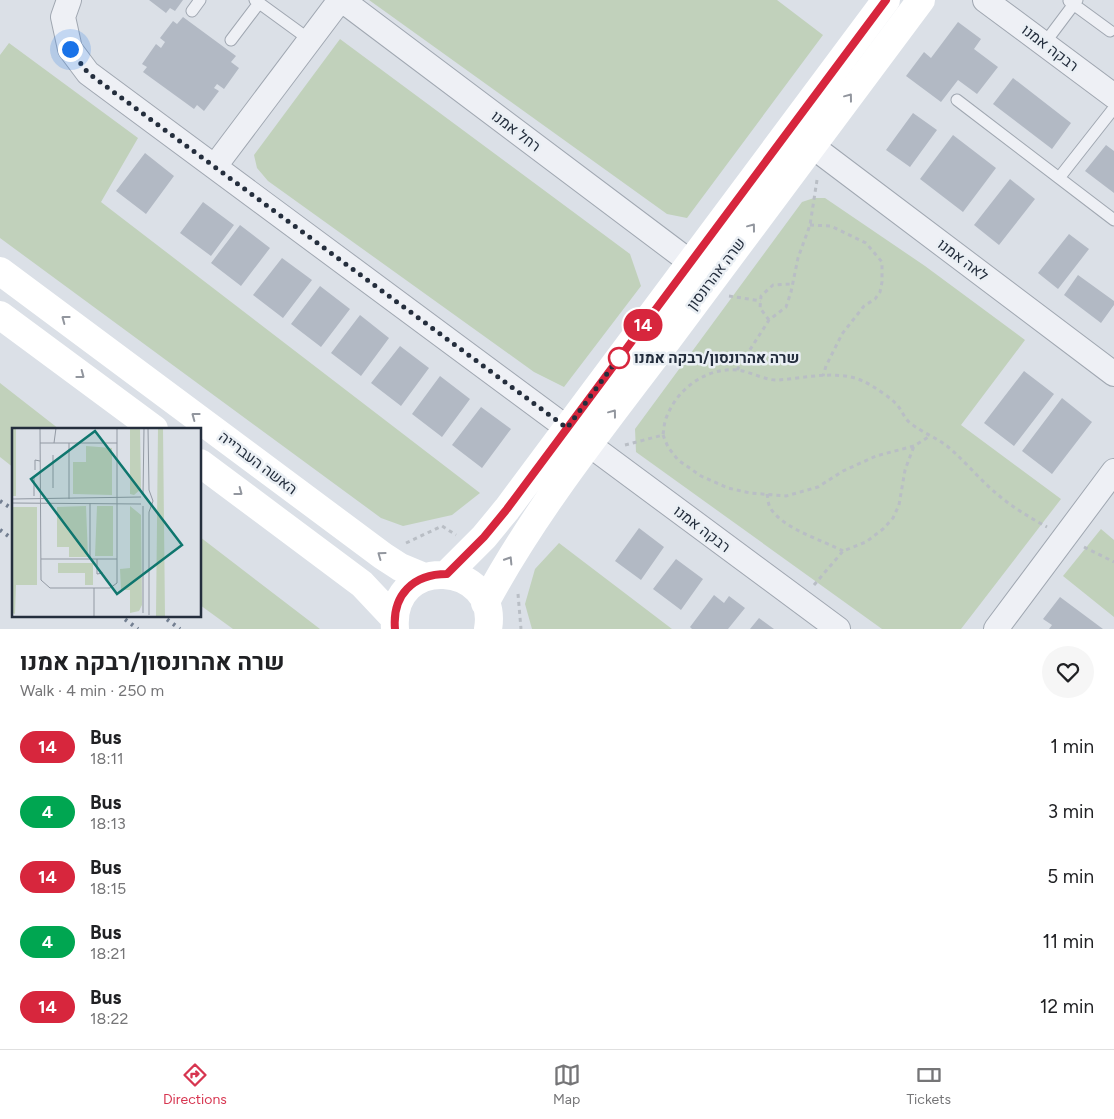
<!DOCTYPE html>
<html lang="en">
<head>
<meta charset="utf-8">
<style>
	body { margin:0; font-family:Figtree,Heebo,sans-serif; background:#f6f6f6; color:#202124; height:100vh; display:flex; flex-direction:column; font-size:19px; white-space:nowrap }
	* { box-sizing:border-box; margin:0 }
	p { font-size:16px; color:#757577 }
	.icon { flex:none; width:28px; height:28px; fill:none; stroke:currentColor; stroke-width:2; stroke-linecap:round; stroke-linejoin:round }
	.map { position:relative; height:629px; overflow:hidden }
	.drawer { display:flex; flex-direction:column; background:#fff; flex:1 }
	.drawer>* { flex:none }
	.badge { padding:0 10px; border-radius:16px; font-size:18px; line-height:32px }
	.you { position:absolute; width:25px; height:25px; margin:-12px; border:4px solid #fff; border-radius:50%; background:#1a73e8; box-shadow:0 0 0 8px #1a73e833 }
	.map>.badge { position:absolute; translate:-50% -50%; box-shadow:0 0 0 2px #fff }
	.round { display:grid; place-items:center; flex:none; width:52px; height:52px; border-radius:26px; background:#f6f6f6 }
	.headline { display:flex; align-items:center; justify-content:space-between; height:85px; padding:0 20px }
	h1 { font-size:24px; font-weight:700; line-height:38px }
	ul { padding:0; list-style:none }
	li { display:flex; align-items:center; gap:15px; height:65px; padding:0 20px }
	li div { flex:1 }
	li b { display:block; font-size:19px }
	li em { font-style:normal }
	li .badge { min-width:55px; font-weight:700; text-align:center }
	.tabs { display:flex; justify-content:space-around; align-items:center; height:70px; border-top:1px solid #e0e0e0; background:#fff; font-size:14px; color:#757577 }
	.tabs a { display:grid; justify-items:center; gap:2px }
	.tabs .on { color:#d73550 }
	.map>svg:first-child { display:block }
</style>
</head>
<body>
<div class="map">
<svg width="1114" height="629" viewBox="0 0 1114 629">
	<rect width="100%" height="100%" fill="#dbe0e7"/>
	<path fill="#c1d1bb" d="M369,0h408l46,35 -136,183 -20,-4z
		M340,39l290,215 11,32 -77,101 -30,-15 -266,-191 -11,-13 -3,-13z
		M9,43l129,95 -37,64 379,291 -28,22 -49,11 -22,-8 -381,-280v-183z
		M814,198h11l100,68 100,74 -64,85 100,74 -100,130h-79l-246,-177 -1,-23 167,-227z
		M0,383l59,46h-45v39l-14,-11z
		M1101,529l13,11v77l-51,-41z
		M200,537l120,92h-87l-33,-24z
		M559,543l113,86h-140l-7,-25 10,-35z"/>
	<path fill="#b2b9c4" d="M149,0h34l-8,11 -5,-3 -4,5z
		M183,17l53,39 -5,6 8,6 -15,21 -7,-5 -3,4 5,3 -15,20 -7,-6 -3,4 -51,-37 4,-5 -5,-3 14,-20 5,4 4,-6 -5,-4 13,-17 4,3z
		M958,22l23,17 -7,10 24,18 -21,27 -19,-14 -17,22 -35,-26 18,-24 7,6z
		M1013,78l58,45 -19,26 -59,-45z
		M913,113l24,17 -27,37 -24,-17z
		M953,135l43,33 -33,44 -43,-33z
		M1106,145l8,6v42l-29,-22z
		M145,153l29,23 -28,38 -30,-23z
		M1010,179l25,20 -36,46 -25,-20z
		M203,202l31,23 -23,31 -31,-23z
		M240,225l30,23 -29,38 -30,-23z
		M1069,234l20,15 -31,40 -20,-16z
		M282,258l30,22 -29,38 -30,-23z
		M1078,275l36,26v4l-13,18 -37,-28z
		M320,286l30,23 -29,38 -30,-23z
		M360,315l29,23 -28,38 -30,-23z
		M400,346l29,22 -28,38 -30,-23z
		M1024,371l30,23 -40,52 -30,-23z
		M440,376l30,23 -28,38 -30,-23z
		M1062,398l30,24 -40,52 -30,-23z
		M481,407l30,22 -29,39 -30,-23z
		M639,528l25,19 -23,33 -26,-19z
		M676,559l27,20 -22,31 -28,-21z
		M714,595l10,8 5,-7 16,12 -17,21h-36l-2,-2z
		M1060,597l43,32h-54l3,-4 -9,-6z
		M759,618l15,11h-24z"/>
	<g fill="none" stroke-linecap="round" stroke-linejoin="round">
		<defs>
			<path id="lane" d="M255,0l55,40
				M1069,1l41,30
				M192,11l8,-11
				M231,40l28,-37
				M1044,44l33,-44
				M957,100l157,120
				M1059,178l55,-70"/>
			<path id="street" d="M69,0l-6,17 7,32 18,24 750,556
				M342,0l348,262
				M985,0l129,96
				M812,146l302,228
				M215,166l125,-166
				M996,629l118,-158"/>
		</defs>
		<use href="#lane" stroke="#a0a7b1" stroke-width="13"/>
		<use href="#street" stroke="#a0a7b1" stroke-width="26"/>
		<path stroke="#b9bec5" stroke-width="3" stroke-dasharray="4 4" stroke-linecap="butt" d="M810,225l21,1 35,17 16,19v20l-2,10 -5,7 -11,7 -22,28 -16,32 -3,10
			M729,296l32,5
			M769,320l-9,-12 1,-12 12,-11 19,-1
			M737,370l32,-50 17,-13 5,-15 7,-34 12,-33 7,-45
			M663,435l5,12 10,13 23,16 27,12 22,5 36,3 32,-9 25,-16 33,-15 38,-10 16,-10
			M625,445l38,-10c1,-6 1,-13 4,-19 11,-28 40,-49 71,-46 13,2 29,11 40,10 28,-2 61,-11 87,2 8,4 28,17 33,24 4,5 6,11 11,16 12,10 26,15 38,24 18,15 32,33 50,48 15,13 32,23 50,33
			M767,494c1,5 1,11 4,15 13,20 51,31 72,42
			M406,543l36,-17 14,9
			M1084,547l30,15
			M814,585l29,-34 23,-9 17,-13 10,-11 6,-13 6,-35 9,-24
			M518,594l3,35"/>
		<use href="#lane" stroke="#eef0f5" stroke-width="11"/>
		<use href="#street" stroke="#eef0f5" stroke-width="24"/>
		<path stroke="#fff" stroke-width="28" d="M0,271l383,285 17,11 24,10
			M0,315l154,114
			M200,463l162,121 32,34
			M447,574l37,-37 23,-28 379,-509
			M485,603c50,-93 117,-176 181,-261 85,-114 170,-228 255,-342
			M395,629c-6,-77 105,-67 93,0"/>
		<path stroke="#737f91" stroke-width="4" stroke-dasharray="2.5 5" stroke-linecap="butt" d="M0,501l14,9
			M0,530l14,10
			M119,615l19,14
			M161,615l19,14"/>
	</g>
	<defs><path id="oneway-chevron" d="M-2-3.5L2.5 0L-2 3.5" fill="none" stroke-width="1.6" stroke-linecap="round" stroke-linejoin="round" transform="scale(1.25)"/></defs>
	<g stroke="#92969e">
		<use href="#oneway-chevron" transform="translate(849 97) rotate(-53)"/>
		<use href="#oneway-chevron" transform="translate(752 227) rotate(-53)"/>
		<use href="#oneway-chevron" transform="translate(65 319) rotate(-143)"/>
		<use href="#oneway-chevron" transform="translate(81 375) rotate(37)"/>
		<use href="#oneway-chevron" transform="translate(613 413) rotate(-53)"/>
		<use href="#oneway-chevron" transform="translate(195 416) rotate(-143)"/>
		<use href="#oneway-chevron" transform="translate(239 492) rotate(37)"/>
		<use href="#oneway-chevron" transform="translate(381 555) rotate(-144)"/>
		<use href="#oneway-chevron" transform="translate(509 560) rotate(-58)"/>
	</g>
	<g fill="none" stroke-linecap="round" stroke-linejoin="round">
		<defs>
			<path id="line" d="M395,629c-3,-34 18,-55 52,-55l37,-37 23,-28 379,-509"/>
		</defs>
		<use href="#line" stroke="#fff" stroke-width="11"/>
		<use href="#line" stroke="#d7263d" stroke-width="8"/>
		<path stroke="#242e3d" stroke-width="5" stroke-dasharray="0 9" d="M70,49l18,24 479,355 56,-76 -4,6"/>
	</g>
	<circle fill="#fff" stroke="#d7263d" stroke-width="2.5" cx="619" cy="358" r="10"/>
	<g text-anchor="middle" dominant-baseline="central" stroke-width="5" stroke-linejoin="round" paint-order="stroke">
		<g font-size="15" fill="#242e3d" stroke="#eaeff4">
			<text transform="translate(1050 48) rotate(37)">רבקה אמנו</text>
			<text transform="translate(516 131) rotate(37)">רחל אמנו</text>
			<text transform="translate(963 260) rotate(37)">לאה אמנו</text>
			<text transform="translate(716 274) rotate(-53)">שרה אהרונסון</text>
			<text transform="translate(258 463) rotate(37)">האשה העברייה</text>
			<text transform="translate(702 529) rotate(37)">רבקה אמנו</text>
		</g>
		<g font-size="15" font-weight="bold" fill="#242e3d" stroke="#eaeff4" text-anchor="start">
			<text x="634" y="358">שרה אהרונסון/רבקה אמנו</text>
		</g>
	</g>
	<g transform="translate(12 428)">
		<rect width="189" height="189" fill="#dbe0e7"/>
		<path d="M0,0h4v68h-4zM118,0h10l1,61 -7,6 -4,-1zM146,0h5l2,188h-9zM74,18l26,2v47l-39,-1v-32h13zM74,78l2,51h-19v-10h-12v-40zM85,78h16v50h-18zM118,78l11,9 1,90 -3,6 -9,2v-23h-9l-1,-21 10,-1zM0,79h25v78h-21l-1,29 -3,-1zM46,135h35v22h-8v-12h-27z" fill="#c1d1bb"/>
		<path fill="none" stroke="#9299a3" stroke-width="1" d="M28,0l1,152 9,8h60l7,-5v-155M136,0l1,62 4,11 -4,11v103M28,15h77M42,15l2,-15M23,42v-10l5,1M22,49v19M41,60v-33M131,67l1,-67M0,71l129,-2M57,71v-56M0,75l129,1M78,75v56M29,131h76M85,131v15l6,-1M131,185v-107M82,188v-28"/>
		<path fill="#0f766e" fill-opacity="0.15" stroke="#0f766e" stroke-width="2.5" d="M83,3l87,114 -65,49 -86,-115z"/>
		<rect width="189" height="189" fill="none" stroke="#242e3d" stroke-width="2.5"/>
	</g>
</svg>
<div class="you" style="left:70px;top:49px"></div>
<b class="badge" style="left:643px;top:325px;background:#d7263d;color:#fff">14</b>
</div>
<section class="drawer">
<div class="headline"><div><h1>שרה אהרונסון/רבקה אמנו</h1><p>Walk · 4 min · 250 m</p></div><a class="round"><svg class="icon" aria-label="heart" viewBox="0 0 24 24"><path d="M12 20l-8-8c-3-5 5-10 8-4 3-6 11-1 8 4z"/></svg></a></div>
<ul>
<li><span class="badge" style="background:#d7263d;color:#fff">14</span><div><b>Bus</b><p>18:11</p></div><em>1 min</em></li>
<li><span class="badge" style="background:#00a651;color:#fff">4</span><div><b>Bus</b><p>18:13</p></div><em>3 min</em></li>
<li><span class="badge" style="background:#d7263d;color:#fff">14</span><div><b>Bus</b><p>18:15</p></div><em>5 min</em></li>
<li><span class="badge" style="background:#00a651;color:#fff">4</span><div><b>Bus</b><p>18:21</p></div><em>11 min</em></li>
<li><span class="badge" style="background:#d7263d;color:#fff">14</span><div><b>Bus</b><p>18:22</p></div><em>12 min</em></li>
</ul>
</section>
<nav class="tabs">
<a class="on"><svg class="icon" aria-label="directions" viewBox="0 0 24 24"><path d="M12 3l9 9-9 9-9-9zM9 14v-3h6M13 9l2 2-2 2"/></svg>Directions</a>
<a><svg class="icon" aria-label="map" viewBox="0 0 24 24"><path d="M3 6l6-2 6 2 6-2v14l-6 2-6-2-6 2zM9 4v14M15 6v14"/></svg>Map</a>
<a><svg class="icon" aria-label="tickets" viewBox="0 0 24 24"><path d="M3 7h18v10H3zM15 7v10"/></svg>Tickets</a>
</nav>
</body>
</html>
